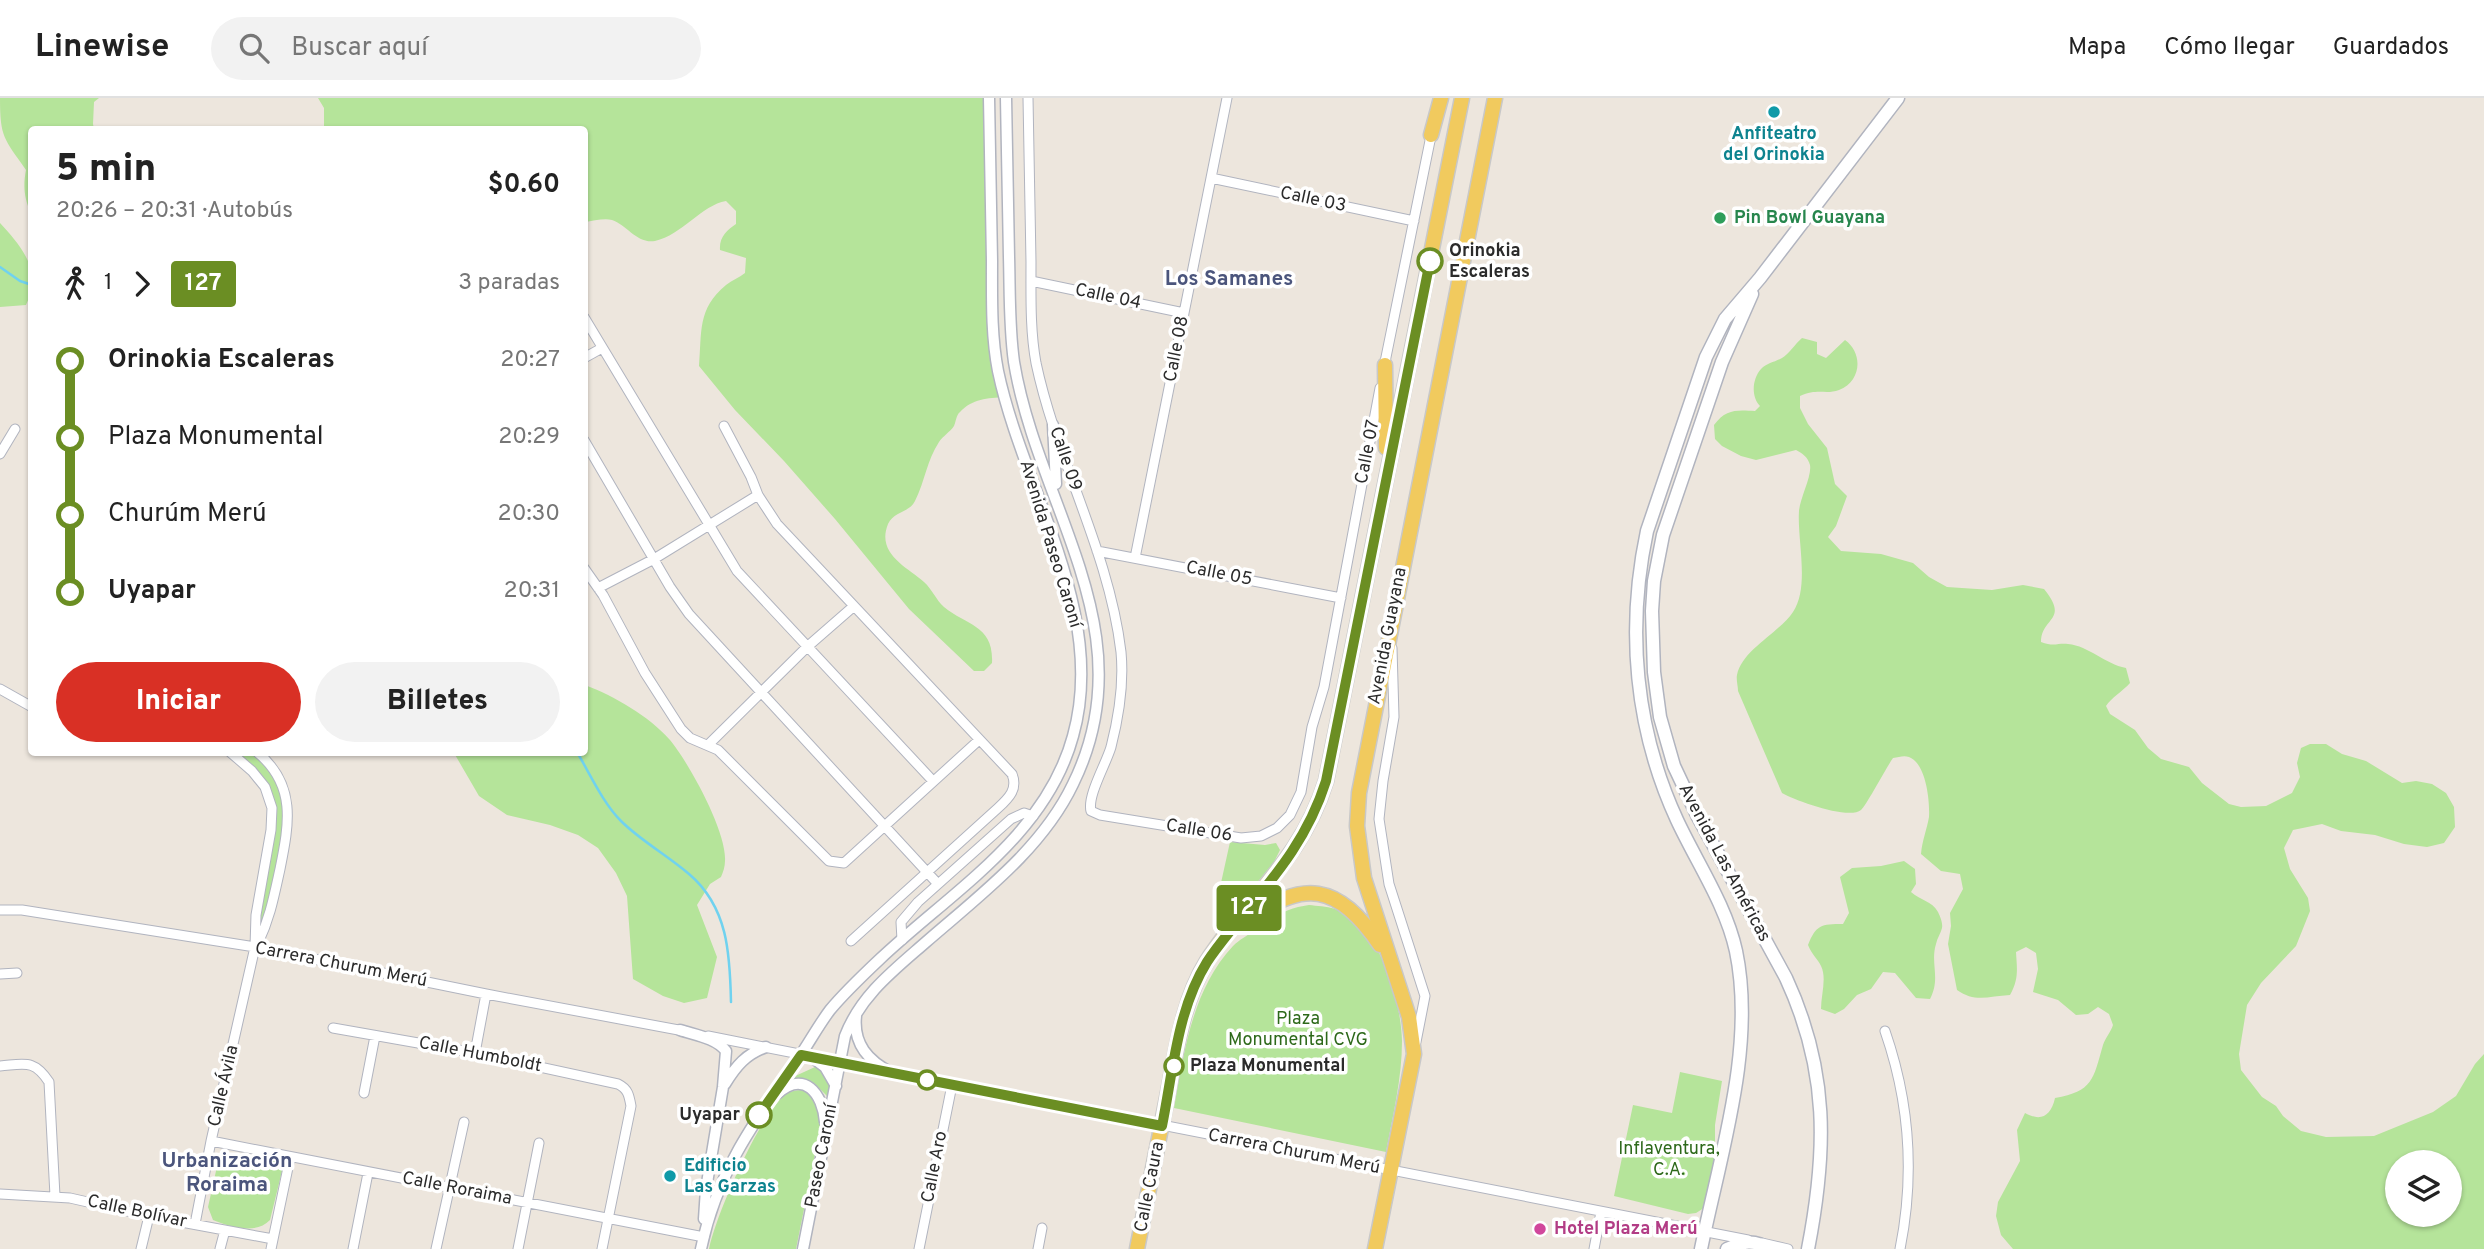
<!DOCTYPE html>
<html lang="es">
<head>
<meta charset="utf-8">
<style>
	body { margin:0; font-family:Overpass,sans-serif; background:#f2f2f2; color:#222; height:100vh; display:flex; flex-direction:column; font-size:26px; white-space:nowrap }
	* { box-sizing:border-box; margin:0 }
	p { font-size:23px; color:#767676 }
	.icon { flex:none; width:38px; height:38px; fill:none; stroke:currentColor; stroke-width:2; stroke-linecap:round; stroke-linejoin:round }
	.map { position:relative; flex:1; overflow:hidden }
	.panel { position:absolute; left:28px; top:28px; width:560px; height:630px; display:flex; flex-direction:column; background:#fff; border-radius:7px; box-shadow:0 2px 5px #0004 }
	.panel>* { flex:none }
	.badge { padding:0 14px; border-radius:5px; font-size:24px; line-height:46px }
	.tools { position:absolute; left:2385px; top:1052px; display:grid; gap:14px }
	.tools a { display:grid; place-items:center; width:77px; height:77px; border-radius:50%; background:#fff; box-shadow:0 2px 5px #0004; font-size:35px }
	.map>.badge { position:absolute; translate:-50% -50%; box-shadow:0 0 0 4px #fff }
	.legs { display:flex; align-items:center; gap:10px; height:77px; padding:0 28px; font-size:23px }
	.legs p { margin-inline-start:auto }
	.overview { display:flex; align-items:center; justify-content:space-between; height:119px; padding:0 28px }
	h1 { font-size:38px; font-weight:800; line-height:52px }
	.cta { display:flex; gap:14px; margin-top:auto; padding:14px 28px }
	.cta a { flex:1; height:80px; border-radius:42px; background:#d93025; color:#fff; font-size:28px; font-weight:800; line-height:80px; text-align:center }
	.cta a+a { background:#f2f2f2; color:#222 }
	ul { padding:0 28px; list-style:none }
	li { display:flex; align-items:center; gap:24px; height:77px; font-size:26px }
	li i { display:grid; place-items:center; width:10px; height:100%; margin:0 9px; background:currentColor }
	li i::after { content:''; width:18px; height:18px; margin:-9px; border:5px solid; border-radius:50%; background:#fff }
	li p { margin-inline-start:auto }
	li:first-child i { background:linear-gradient(#0000 50%,currentColor 0) }
	li:last-child i { background:linear-gradient(currentColor 50%,#0000 0) }
	header { display:flex; align-items:center; gap:42px; box-sizing:border-box; height:98px; padding:0 35px; background:#fff; border-bottom:2px solid #e0e0e0 }
	header strong { font-size:33px }
	nav { display:flex; gap:38px; margin-inline-start:auto; font-size:24px }
	.search { width:490px; height:63px; background:#f2f2f2; display:flex; align-items:center; gap:18px; box-sizing:border-box; padding:0 24px; border-radius:38px; color:#767676; font-size:26px }
	.map>svg:first-child { display:block }
</style>
</head>
<body>
<header>
<strong>Linewise</strong>
<div class="search"><svg class="icon" aria-label="search" viewBox="0 0 24 24"><circle cx="10" cy="10" r="6"/><path d="M15 15l6 6"/></svg>Buscar aquí</div>
<nav><a>Mapa</a><a>Cómo llegar</a><a>Guardados</a></nav>
</header>
<div class="map">
<svg width="2484" height="1151" viewBox="0 0 2484 1151">
	<rect width="100%" height="100%" fill="#ede6dd"/>
	<path fill="#b5e49a" fill-rule="evenodd" d="M0,0h99l-5,4 -1,22 1,5 -62,1 -1,83c-7,-15 -8,-27 -5,-43 -22,-32 -26,-32 -26,-72z
		M318,0h670l5,214 11,85c-16,1 -32,2 -44,15 -4,3 -4,10 -6,14 -4,6 -11,10 -15,16 -12,18 -14,39 -24,59 -6,12 -21,10 -27,23 -12,30 19,43 36,58 8,7 12,18 20,25 23,19 50,18 48,56l-8,8h-10l-65,-62 -74,-90 -51,-58 -49,-51 -36,-44c3,-34 -2,-57 27,-81 6,-5 13,-7 19,-12l1,-15 -26,-8c-1,-13 7,-20 16,-26v-13l-10,-10c-24,4 -44,34 -71,40 -18,3 -28,-16 -43,-21 -8,-2 -19,1 -27,2l-1,-92 -260,-1v-21z
		M0,125c22,24 43,48 26,82l-26,2z
		M1802,240l15,4v12l9,4 19,-18c18,13 17,41 -6,50 -13,5 -21,-2 -39,6v12l8,16 19,24 8,36 12,12 -11,30 -8,11 13,14 40,3 32,9 16,14 18,10 45,3 31,-5 21,4c26,32 -3,28 -3,53 13,5 16,1 27,2 21,2 37,20 58,24l4,15c-7,8 -19,15 -24,23l4,8 25,16 13,18 13,11 28,8 13,16 27,21 12,3 25,-1 26,-13 8,-16 -3,-14 4,-15 9,-4h16l16,10 24,7 36,22 14,-2 16,3 14,9 8,14 1,20 -11,16 -17,4 -23,-3 -29,-9 -34,-4 -19,-7 -29,6 -9,18 6,21 18,29 2,13 -14,35 -35,37 -14,22 -8,49 2,16 21,27 14,9 7,10 18,15 25,6 48,-1 59,-24 23,-16 19,-32 9,-10v195h-471l-12,-14 -5,-19 2,-14 22,-41 -3,-31 8,-17c16,9 26,3 30,-15 38,-7 38,-18 48,-53 2,-7 8,-13 10,-20l-4,-11 -11,-7 -10,7 -12,1 -18,-15 -25,-8 5,-23 -2,-16 -10,-6 -10,5c1,17 3,27 -6,43 -21,1 -35,8 -53,-5l-9,-46 3,-18 -1,-13 13,-24 -3,-15 -19,-3 -20,-17c1,-13 6,-25 8,-37 1,-16 -3,-54 -20,-60 -5,-2 -10,0 -16,1 -7,10 -27,48 -32,52 -12,10 -65,-9 -79,-17l-44,-102c0,-5 -2,-12 -1,-16 5,-25 42,-42 56,-63 17,-25 4,-72 6,-101 1,-13 13,-35 11,-46 -2,-8 -8,-12 -14,-15l-40,10 -15,-4 -19,-10 -7,-7 -1,-14c12,-16 22,-15 41,-14l5,-5c-9,-9 -8,-27 1,-37 6,-6 14,-7 21,-11 7,-4 13,-14 20,-20zM2398,1064h52v52h-52z
		M585,587c29,11 64,31 85,55 19,23 57,92 55,121 0,6 -2,11 -4,16l-11,7 -13,21 20,52 -10,41 -23,5 -21,-7 -30,-17 -6,-83 -11,-23 -18,-25 -20,-13 -28,-10 -43,-10 -28,-19 -25,-43 130,-1z
		M230,655h27l29,44 -3,55 -28,95 16,-117 -6,-43z
		M1230,744l35,3 11,-2 4,7 -6,12 -35,43 -22,-4z
		M1904,763l11,8 1,15 -5,8c9,8 21,9 27,20 2,4 5,11 4,16 -1,5 -5,10 -6,16 -6,20 5,34 -6,55l-14,-1 -21,-25 -12,-1 -12,17 -14,6 -13,14 -9,5 -14,-5c0,-14 6,-31 0,-43 -3,-7 -9,-11 -13,-21 8,-20 13,-21 35,-21l6,-11 -9,-36 12,-9 29,-2z
		M1309,807c8,1 17,1 26,4 44,15 66,89 67,132 0,37 -9,74 -16,111l-212,-44c10,-56 18,-118 59,-162 6,-6 15,-11 22,-16 17,-13 32,-22 54,-25z
		M815,969l5,1 9,15v15l-15,-15 -23,-2 2,-4z
		M1680,974l42,9 -7,44v34l-11,49 -8,5 -8,1 -74,-18 19,-91 39,8z
		M802,992l11,4 10,21 -27,134h-87c6,-32 51,-136 77,-155 5,-3 10,-4 16,-4z
		M220,1055l64,10 -14,57c-14,15 -40,7 -57,0l-5,-13z"/>
	<g fill="none" stroke-linecap="round" stroke-linejoin="round">
		<path stroke="#70d2ef" stroke-width="2.5" d="M0,169l20,14 12,4
			M577,654c13,22 26,51 44,69 20,20 46,34 68,53 39,33 41,80 42,128"/>
		<defs>
			<path id="minor" d="M1028,0c1,55 2,110 3,164 0,34 -1,68 5,101 21,99 73,188 85,289 3,32 -2,64 -10,95 -5,17 -24,49 -20,64l9,4 141,23 20,-2 16,-8 13,-13 11,-23 11,-65 12,-40 56,-299
				M1211,80l203,43
				M1031,183l153,32
				M584,219l153,254 195,209
				M584,260l18,-10
				M1384,269l48,-236
				M724,328l27,51 7,18 19,29 235,250c6,15 -3,24 -14,34l-147,133
				M584,342l86,147 19,27 249,270
				M0,356l15,-25
				M1097,453l244,47
				M1135,460l92,-460
				M584,470l19,27 42,78 36,56 9,9 28,12 111,111 15,2 135,-123
				M598,490l56,-29 104,-64
				M1392,550l2,69 -11,64 -4,38 10,65 36,112 -9,46
				M0,591l32,18
				M709,646l98,-97 47,-41
				M257,654c40,33 32,72 23,117 -6,27 -10,49 -22,74
				M0,812h22l233,37 231,47 198,37
				M902,842l-1,-18 17,-20 93,-83 13,-6 9,3
				M0,876l17,-1
				M333,930l142,25 143,31c10,5 11,11 13,22l-29,143
				M1885,933c25,72 30,143 15,218
				M708,938l1040,204
				M475,955l11,-59
				M0,968c25,-2 34,-7 49,16l6,114
				M364,995l11,-57
				M211,1043l493,96
				M0,1096l70,4 79,18 124,23
				M195,1126l16,-83 44,-194 1,-32 15,-85 1,-22 -7,-21 -13,-16 -22,-19
				M1762,1145l26,6
				M141,1151l8,-33
				M220,1151l5,-19
				M271,1151l19,-91
				M353,1151l15,-76
				M436,1151l28,-127
				M518,1151l21,-106
				M919,1151l33,-164
				M1038,1151l4,-21
				M1594,1151l7,-37"/>
			<path id="tertiary" d="M1053,327l3,59
				M856,918c-3,28 12,45 36,57
				M680,932c15,5 36,8 46,21l-3,36 -17,102 -2,30
				M813,960l12,9 11,19
				M725,986c11,-18 21,-30 41,-37
				M777,996c27,-25 46,0 48,28
				M701,1151c16,-77 53,-127 97,-190 11,-16 20,-33 32,-49 15,-18 33,-35 50,-51 71,-67 166,-123 193,-223 35,-124 -50,-246 -75,-365 -7,-36 -6,-73 -6,-110 -1,-54 -2,-109 -3,-163
				M803,1151l42,-213c16,-41 49,-66 81,-94 54,-47 116,-93 147,-158 75,-152 -35,-276 -59,-422 -5,-35 -4,-70 -5,-105 -1,-53 -2,-106 -3,-159"/>
			<path id="secondary" d="M1752,196l-30,68 -59,173 -9,46 -2,30 2,61 6,45 14,49 24,51 88,161c43,93 41,173 22,271
				M1701,1151c19,-94 55,-202 35,-298 -10,-46 -39,-88 -59,-131 -42,-91 -51,-191 -30,-289l59,-174 19,-38 35,-41 138,-180
				M1727,1151c15,-7 28,-10 41,0"/>
			<path id="primary" d="M1431,37l10,-37
				M1385,267l1,83
				M1244,825c59,-45 94,-40 136,22
				M1137,1151c10,-50 20,-101 30,-151 9,-46 15,-96 40,-137 42,-65 94,-100 119,-180l136,-683
				M1375,1151l39,-195 -5,-37 -45,-139 -7,-52 2,-33 136,-695"/>
		</defs>
		<use href="#minor" stroke="#b1b4bf" stroke-width="11"/>
		<use href="#tertiary" stroke="#b1b4bf" stroke-width="13"/>
		<use href="#secondary" stroke="#b1b4bf" stroke-width="15"/>
		<use href="#primary" stroke="#c8c8c8" stroke-width="17"/>
		<use href="#minor" stroke="#fff" stroke-width="9"/>
		<use href="#tertiary" stroke="#fff" stroke-width="10"/>
		<use href="#secondary" stroke="#fff" stroke-width="12"/>
		<use href="#primary" stroke="#f1ca5e" stroke-width="14"/>
	</g>
	<g fill="none" stroke-linecap="round" stroke-linejoin="round">
		<defs>
			<path id="line-1" d="M759,1017l42,-60 361,71c11,-54 15,-116 45,-164 9,-14 21,-28 32,-42 37,-45 69,-82 87,-139l104,-520"/>
		</defs>
		<use href="#line-1" stroke="#fff" stroke-width="16"/>
		<use href="#line-1" stroke="#6b8e23" stroke-width="10"/>
	</g>
	<g fill="#0f9aa8" stroke="#fff" stroke-width="2.5">
		<circle cx="1774" cy="14" r="7"/>
		<circle cx="670" cy="1078" r="7"/>
	</g>
	<circle fill="#2e9e5b" stroke="#fff" stroke-width="2.5" cx="1720" cy="120" r="7"/>
	<g fill="#fff" stroke="#6b8e23" stroke-width="3.5">
		<circle cx="1430" cy="163" r="12"/>
		<circle cx="1174" cy="968" r="9"/>
		<circle cx="927" cy="982" r="9"/>
		<circle cx="759" cy="1017" r="12"/>
	</g>
	<circle fill="#d1479c" stroke="#fff" stroke-width="2.5" cx="1540" cy="1131" r="7"/>
	<g text-anchor="middle" dominant-baseline="central" stroke-width="7" stroke-linejoin="round" paint-order="stroke">
		<g font-size="18" font-weight="bold" fill="#0d838f" stroke="#fff">
			<text x="1774" y="36">Anfiteatro<tspan x="1774" dy="21">del Orinokia</tspan></text>
			<text x="684" y="1068" text-anchor="start">Edificio<tspan x="684" dy="21">Las Garzas</tspan></text>
		</g>
		<g font-size="18" fill="#2b2b2b" stroke="#fff">
			<text transform="translate(1313 102) rotate(12)">Calle 03</text>
			<text transform="translate(1108 199) rotate(12)">Calle 04</text>
			<text transform="translate(1177 251) rotate(-79)">Calle 08</text>
			<text transform="translate(1368 354) rotate(-79)">Calle 07</text>
			<text transform="translate(1065 361) rotate(71)">Calle 09</text>
			<text transform="translate(1050 446) rotate(73)">Avenida Paseo Caroní</text>
			<text transform="translate(1219 476) rotate(11)">Calle 05</text>
			<text transform="translate(1388 538) rotate(-79)">Avenida Guayana</text>
			<text transform="translate(1199 733) rotate(9)">Calle 06</text>
			<text transform="translate(1724 765) rotate(62)">Avenida Las Américas</text>
			<text transform="translate(341 867) rotate(11)">Carrera Churum Merú</text>
			<text transform="translate(480 957) rotate(11)">Calle Humboldt</text>
			<text transform="translate(224 988) rotate(-77)">Calle Ávila</text>
			<text transform="translate(1294 1054) rotate(11)">Carrera Churum Merú</text>
			<text transform="translate(822 1058) rotate(-79)">Paseo Caroní</text>
			<text transform="translate(935 1069) rotate(-79)">Calle Aro</text>
			<text transform="translate(1150 1089) rotate(-79)">Calle Caura</text>
			<text transform="translate(457 1091) rotate(11)">Calle Roraima</text>
			<text transform="translate(137 1114) rotate(12)">Calle Bolívar</text>
		</g>
		<g font-size="18" font-weight="bold" fill="#27864d" stroke="#fff" text-anchor="start">
			<text x="1734" y="120">Pin Bowl Guayana</text>
		</g>
		<g font-size="18" font-weight="bold" fill="#2b2b2b" stroke="#fff" text-anchor="start">
			<text x="1449" y="153">Orinokia<tspan x="1449" dy="21">Escaleras</tspan></text>
			<text x="1190" y="968">Plaza Monumental</text>
			<text x="740" y="1017" text-anchor="end">Uyapar</text>
		</g>
		<g font-size="18" fill="#2d691a" stroke="#fff">
			<text x="1298" y="921">Plaza<tspan x="1298" dy="21">Monumental CVG</tspan></text>
			<text x="1669" y="1051">Inflaventura,<tspan x="1669" dy="21">C.A.</tspan></text>
		</g>
		<g font-size="18" font-weight="bold" fill="#b23c85" stroke="#fff" text-anchor="start">
			<text x="1554" y="1131">Hotel Plaza Merú</text>
		</g>
		<g font-size="21" font-weight="bold" fill="#4b557c" stroke="#fff">
			<text x="1229" y="181">Los Samanes</text>
			<text x="227" y="1063">Urbanización<tspan x="227" dy="24">Roraima</tspan></text>
		</g>
	</g>
</svg>
<div class="tools">
<a><svg class="icon" aria-label="layers" viewBox="0 0 24 24"><path d="M12 4l9 5-9 5-9-5zM3 14l9 5 9-5"/></svg></a>
</div>
<b class="badge" style="left:1249px;top:810px;background:#6b8e23;color:#fff">127</b>
<section class="panel">
<div class="overview"><div><h1>5 min</h1><p>20:26 – 20:31 · Autobús</p></div><b>$0.60</b></div>
<div class="legs"><svg class="icon" aria-label="walk" viewBox="0 0 24 24"><circle cx="13" cy="4" r="2"/><path d="M13 8l-2 6 4 7M11 14l-3 7M7 12l3-4h3l4 4"/></svg>1<svg class="icon" aria-label="forward" viewBox="0 0 24 24"><path d="M9 5l7 7-7 7"/></svg><b class="badge" style="background:#6b8e23;color:#fff">127</b><p>3 paradas</p></div>
<ul>
<li><i style="color:#6b8e23"></i><b>Orinokia Escaleras</b><p>20:27</p></li>
<li><i style="color:#6b8e23"></i><span>Plaza Monumental</span><p>20:29</p></li>
<li><i style="color:#6b8e23"></i><span>Churúm Merú</span><p>20:30</p></li>
<li><i style="color:#6b8e23"></i><b>Uyapar</b><p>20:31</p></li>
</ul>
<div class="cta"><a>Iniciar</a><a>Billetes</a></div>
</section>
</div>
</body>
</html>
